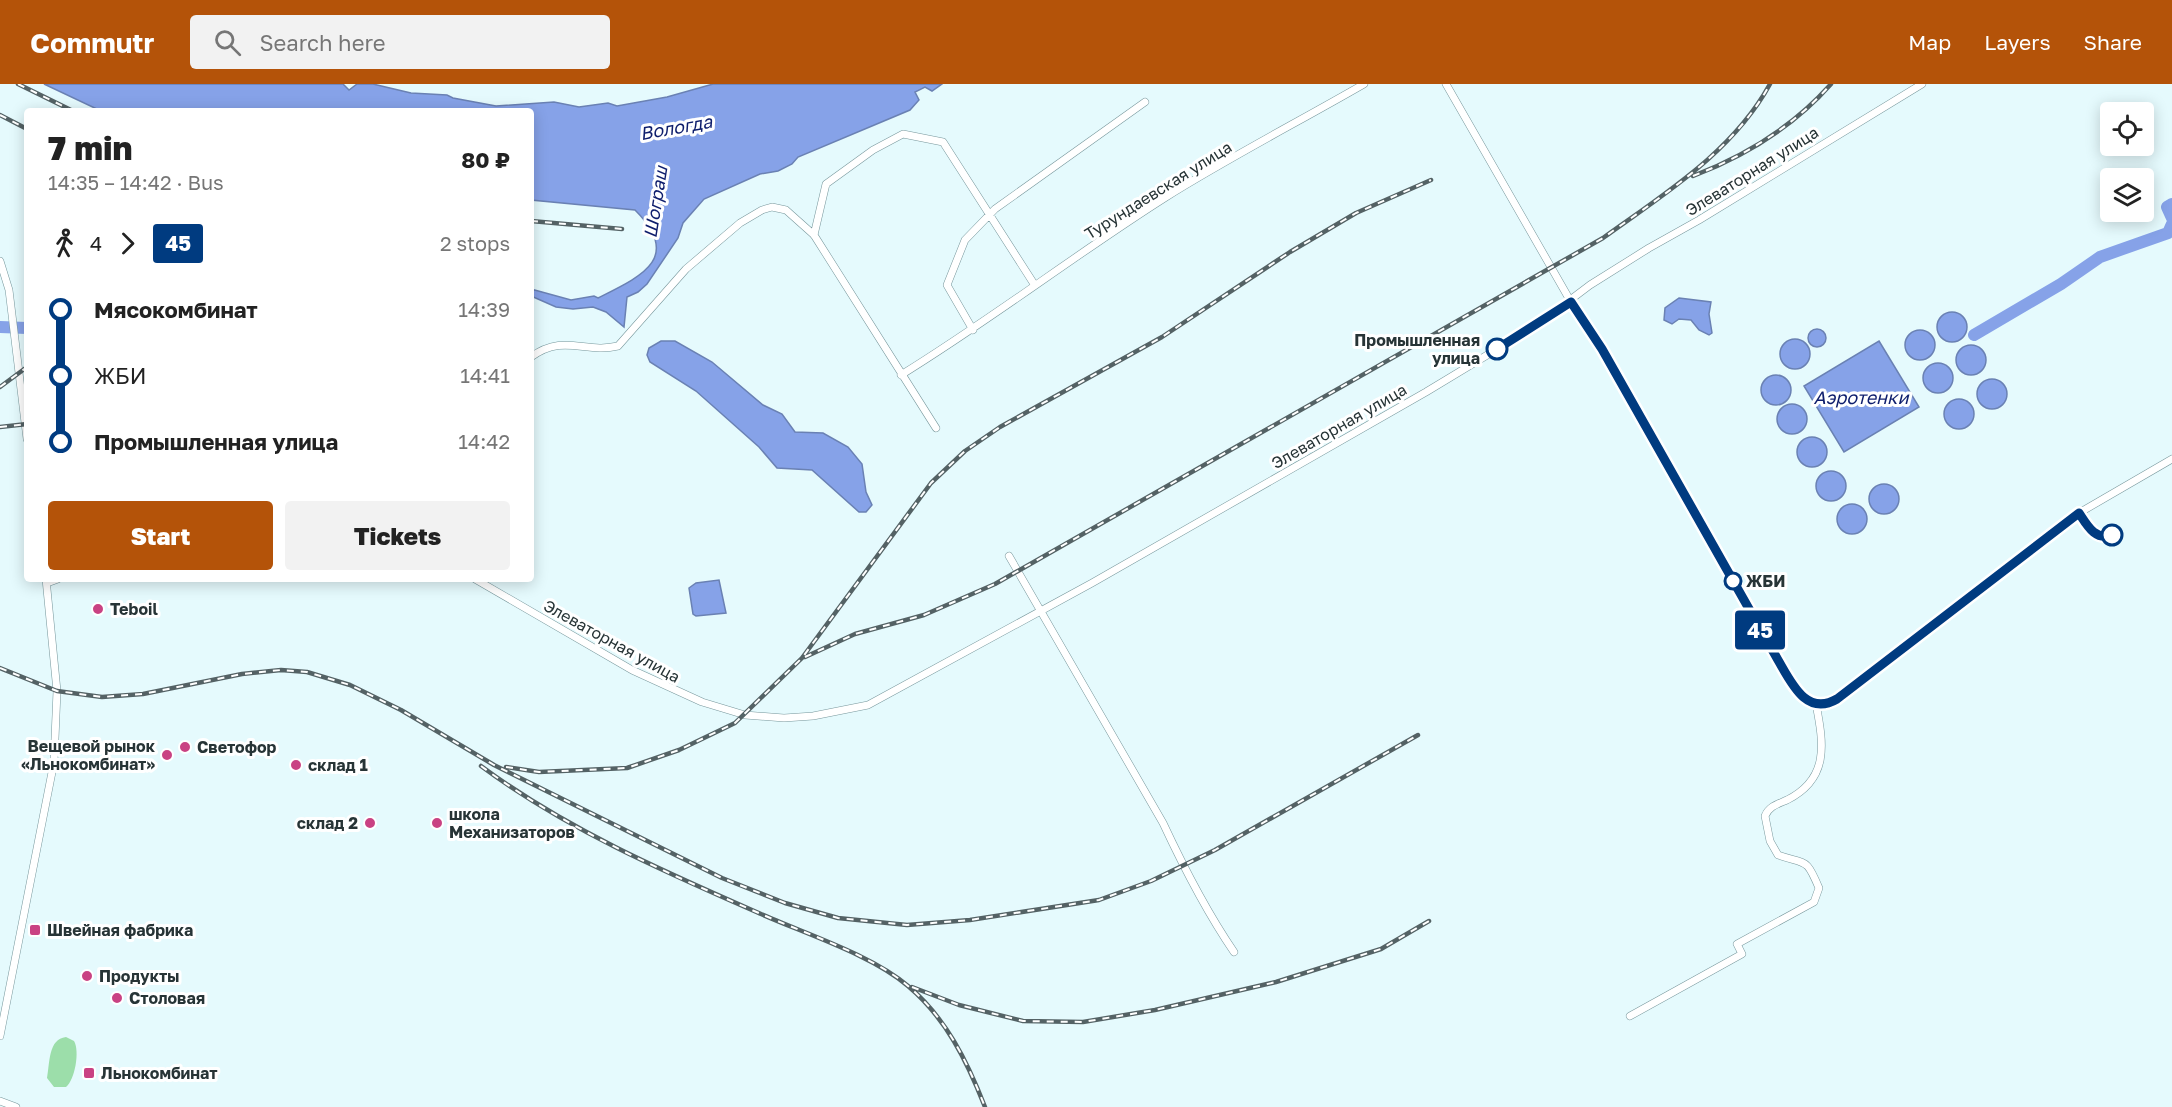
<!DOCTYPE html>
<html lang="en">
<head>
<meta charset="utf-8">
<style>
	body { margin:0; font-family:"Golos Text",sans-serif; background:#f2f2f2; color:#222; height:100vh; display:flex; flex-direction:column; font-size:22px; white-space:nowrap }
	* { box-sizing:border-box; margin:0 }
	p { font-size:20px; color:#767676 }
	.icon { flex:none; width:33px; height:33px; fill:none; stroke:currentColor; stroke-width:2; stroke-linecap:round; stroke-linejoin:round }
	.map { position:relative; flex:1; overflow:hidden }
	.details { position:absolute; left:24px; top:24px; width:510px; height:474px; display:flex; flex-direction:column; background:#fff; border-radius:6px; box-shadow:0 3px 15px #0003 }
	.details>* { flex:none }
	.badge { padding:0 12px; border-radius:4px; font-size:21px; line-height:39px }
	.tools { position:absolute; left:2100px; top:18px; display:grid; gap:12px }
	.tools a { display:grid; place-items:center; width:54px; height:54px; border-radius:6px; background:#fff; box-shadow:0 3px 15px #0003; font-size:30px }
	.map>.badge { position:absolute; translate:-50% -50%; box-shadow:0 0 0 3px #fff }
	.legs { display:flex; align-items:center; gap:9px; height:66px; padding:0 24px; font-size:20px }
	.legs p { margin-inline-start:auto }
	.head { display:flex; align-items:center; justify-content:space-between; height:102px; padding:0 24px }
	h1 { font-size:33px; font-weight:800; line-height:45px }
	.button { display:flex; gap:12px; margin-top:auto; padding:12px 24px }
	.button a { flex:1; height:69px; border-radius:6px; background:#b45309; color:#fff; font-size:24px; font-weight:800; line-height:69px; text-align:center }
	.button a+a { background:#f2f2f2; color:#222 }
	ul { padding:0 24px; list-style:none }
	li { display:flex; align-items:center; gap:21px; height:66px; font-size:22px }
	li i { display:grid; place-items:center; width:9px; height:100%; margin:0 8px; background:currentColor }
	li i::after { content:''; width:15px; height:15px; margin:-8px; border:4px solid; border-radius:50%; background:#fff }
	li p { margin-inline-start:auto }
	li:first-child i { background:linear-gradient(#0000 50%,currentColor 0) }
	li:last-child i { background:linear-gradient(currentColor 50%,#0000 0) }
	header { display:flex; align-items:center; gap:36px; box-sizing:border-box; height:84px; padding:0 30px; background:#b45309; color:#fff }
	header strong { font-size:28px }
	nav { display:flex; gap:33px; margin-inline-start:auto; font-size:21px }
	.search { width:420px; height:54px; background:#f2f2f2; display:flex; align-items:center; gap:15px; box-sizing:border-box; padding:0 21px; border-radius:6px; color:#767676; font-size:22px }
	.map>svg:first-child { display:block }
</style>
</head>
<body>
<header>
<strong>Commutr</strong>
<div class="search"><svg class="icon" aria-label="search" viewBox="0 0 24 24"><circle cx="10" cy="10" r="6"/><path d="M15 15l6 6"/></svg>Search here</div>
<nav><a>Map</a><a>Layers</a><a>Share</a></nav>
</header>
<div class="map">
<svg width="2172" height="1023" viewBox="0 0 2172 1023">
	<rect width="100%" height="100%" fill="#e5fafd"/>
	<path fill="#9cdeaa" d="M66,953l8,4c6,10 1,39 -8,46h-12l-7,-9c3,-15 1,-39 19,-41z"/>
	<path fill="#86a2e8" stroke="#6a81b3" stroke-width="1.5" d="M44,0h299l6,6 8,-6h16l38,9 36,2 6,3 43,8 58,-4 25,5 29,-4 9,3 50,-9 46,-13h229l-10,7 -7,-4 -10,5 4,8 -9,10 -112,47 -6,7 -14,7 -18,3 -56,25 -21,24 -5,15 -31,46 -9,8 -11,5 -3,30 -18,-15 -13,-5 -20,2 -17,-2 -25,-11v-7l40,11 23,-4 4,2c44,-22 85,-40 37,-88l-104,-10v-89h-430z
		M1679,214l32,4 -2,12 3,19 -3,2 -10,-5 -8,-10 -12,-1 -7,5 -8,-4 1,-12z
		M1937 243a15 15 0 1 1 30 0a15 15 0 1 1-30 0Z
		M1808 254a9 9 0 1 1 18 0a9 9 0 1 1-18 0Z
		M1905 261a15 15 0 1 1 30 0a15 15 0 1 1-30 0Z
		M1780 270a15 15 0 1 1 30 0a15 15 0 1 1-30 0Z
		M661,257h14l37,21 51,43 19,9 13,18 28,1 25,14 14,17 4,28 6,13 -6,7h-7l-47,-42 -35,-2 -18,-21 -63,-56 -46,-29 -3,-7 2,-7z
		M1879,257l40,66 -75,45 -40,-66z
		M1956 276a15 15 0 1 1 30 0a15 15 0 1 1-30 0Z
		M1923 294a15 15 0 1 1 30 0a15 15 0 1 1-30 0Z
		M1761 306a15 15 0 1 1 30 0a15 15 0 1 1-30 0Z
		M1977 310a15 15 0 1 1 30 0a15 15 0 1 1-30 0Z
		M1944 330a15 15 0 1 1 30 0a15 15 0 1 1-30 0Z
		M1777 335a15 15 0 1 1 30 0a15 15 0 1 1-30 0Z
		M1797 368a15 15 0 1 1 30 0a15 15 0 1 1-30 0Z
		M1816 402a15 15 0 1 1 30 0a15 15 0 1 1-30 0Z
		M1869 415a15 15 0 1 1 30 0a15 15 0 1 1-30 0Z
		M1837 435a15 15 0 1 1 30 0a15 15 0 1 1-30 0Z
		M719,496l7,33 -30,3 -3,-2 -4,-26 7,-5z"/>
	<g fill="none" stroke-linecap="round" stroke-linejoin="round">
		<path stroke="#86a2e8" stroke-width="12" d="M2172,120l-5,3 5,11
			M0,243l27,1
			M1974,251l87,-51 39,-27 68,-24 4,-9"/>
		<defs>
			<path id="minor" d="M1446,0l125,218 31,47 190,335 18,18 13,3 14,-6 242,-186 93,-54
				M814,151l12,-51 47,-34 30,-16 40,8 91,142
				M0,177l9,29 18,149
				M973,246l-26,-45 18,-45 30,-31 150,-107
				M531,273c33,-24 54,-3 87,-11l68,-77 54,-46 22,-13 10,-3 14,3 28,25 122,193
				M901,291c91,-56 175,-121 265,-178 64,-40 132,-75 198,-113
				M1009,472l154,267c21,45 43,88 71,129
				M475,495l157,91 70,32 43,13 39,3 29,-2 55,-11 224,-122 334,-191 111,-67 53,-40 59,-37 50,-28 223,-136
				M47,499l11,-4
				M1630,932l112,-62 -5,-10 77,-42 5,-14c-13,-31 -12,-23 -41,-33l-8,-14 -5,-25c4,-10 13,-12 22,-16 42,-21 37,-55 29,-96
				M0,952l54,-274 3,-71 -11,-112
				M0,1017l16,6"/>
		</defs>
		<use href="#minor" stroke="#77979c" stroke-width="8"/>
		<use href="#minor" stroke="#fff" stroke-width="7"/>
		<defs>
			<path id="rail" d="M18,0l55,27
				M0,31l27,14
				M1693,92c52,-20 101,-50 138,-92
				M531,137l91,8
				M0,303l27,-20
				M0,343l27,-3
				M805,573l50,-23 69,-19 71,-31 608,-346c61,-44 130,-86 167,-154
				M0,584l57,23 45,6 41,-3 99,-20 39,-4 26,2 43,13 51,25 93,55 228,113 63,25 53,15 69,7 63,-5 129,-20 52,-19 64,-31 203,-115
				M481,682c85,63 184,106 280,148 45,20 111,41 147,72 38,32 59,75 77,121
				M506,683l33,5 88,-4 52,-18 56,-27 67,-65 129,-175 34,-32 35,-24 162,-90 128,-85 66,-39 75,-33
				M912,903l47,18 64,16 60,1 72,-12 121,-28 105,-33 48,-28"/>
		</defs>
		<use href="#rail" stroke="#546265" stroke-width="4.5"/>
		<use href="#rail" stroke="#fff" stroke-width="2" stroke-dasharray="7" stroke-linecap="butt"/>
	</g>
	<g fill="none" stroke-linecap="round" stroke-linejoin="round">
		<defs>
			<path id="line-1" d="M1497,265l74,-47 31,47 176,311c13,22 28,57 59,39l242,-186c8,12 16,28 33,22"/>
		</defs>
		<use href="#line-1" stroke="#fff" stroke-width="14"/>
		<use href="#line-1" stroke="#003b80" stroke-width="9"/>
	</g>
	<g fill="#fff" stroke="#003b80" stroke-width="3">
		<circle cx="1497" cy="265" r="10"/>
		<circle cx="2112" cy="451" r="10"/>
		<circle cx="1733" cy="497" r="8"/>
	</g>
	<g fill="#c94283" stroke="#fff" stroke-width="2">
		<circle cx="98" cy="525" r="6"/>
		<circle cx="185" cy="663" r="6"/>
		<circle cx="167" cy="671" r="6"/>
		<circle cx="296" cy="681" r="6"/>
		<circle cx="370" cy="739" r="6"/>
		<circle cx="437" cy="739" r="6"/>
		<rect x="29" y="840" width="12" height="12" rx="3"/>
		<circle cx="87" cy="892" r="6"/>
		<circle cx="117" cy="914" r="6"/>
		<rect x="83" y="983" width="12" height="12" rx="3"/>
	</g>
	<g text-anchor="middle" dominant-baseline="central" stroke-width="6" stroke-linejoin="round" paint-order="stroke">
		<g font-size="16" fill="#273436" stroke="#fff">
			<text transform="translate(1752 87) rotate(-32)">Элеваторная улица</text>
			<text transform="translate(1158 106) rotate(-32)">Турундаевская улица</text>
			<text transform="translate(1339 342) rotate(-30)">Элеваторная улица</text>
			<text transform="translate(612 557) rotate(29)">Элеваторная улица</text>
		</g>
		<g font-size="16" font-weight="bold" fill="#273436" stroke="#fff" text-anchor="end">
			<text x="1480" y="256">Промышленная<tspan x="1480" dy="18">улица</tspan></text>
			<text x="1746" y="497" text-anchor="start">ЖБИ</text>
		</g>
		<g font-size="16" font-weight="bold" fill="#273436" stroke="#fff" text-anchor="start">
			<text x="110" y="525">Teboil</text>
			<text x="155" y="662" text-anchor="end">Вещевой рынок<tspan x="155" dy="18">«Льнокомбинат»</tspan></text>
			<text x="197" y="663">Светофор</text>
			<text x="308" y="681">склад 1</text>
			<text x="449" y="730">школа<tspan x="449" dy="18">Механизаторов</tspan></text>
			<text x="358" y="739" text-anchor="end">склад 2</text>
			<text x="47" y="846">Швейная фабрика</text>
			<text x="99" y="892">Продукты</text>
			<text x="129" y="914">Столовая</text>
			<text x="101" y="989">Льнокомбинат</text>
		</g>
		<g font-size="18" font-style="italic" fill="#0d1d6c" stroke="#fff">
			<text transform="translate(676 43) rotate(-10)">Вологда</text>
			<text transform="translate(655 118) rotate(-81)">Шограш</text>
			<text x="1861" y="313">Аэротенки</text>
		</g>
	</g>
</svg>
<div class="tools">
<a><svg class="icon" aria-label="locate" viewBox="0 0 24 24"><circle cx="12" cy="12" r="6"/><path d="M12 2v4M12 18v4M2 12h4M18 12h4"/></svg></a>
<a><svg class="icon" aria-label="layers" viewBox="0 0 24 24"><path d="M12 4l9 5-9 5-9-5zM3 14l9 5 9-5"/></svg></a>
</div>
<b class="badge" style="left:1760px;top:546px;background:#003b80;color:#fff">45</b>
<section class="details">
<div class="head"><div><h1>7 min</h1><p>14:35 – 14:42 · Bus</p></div><b>80 ₽</b></div>
<div class="legs"><svg class="icon" aria-label="walk" viewBox="0 0 24 24"><circle cx="13" cy="4" r="2"/><path d="M13 8l-2 6 4 7M11 14l-3 7M7 12l3-4h3l4 4"/></svg>4<svg class="icon" aria-label="forward" viewBox="0 0 24 24"><path d="M9 5l7 7-7 7"/></svg><b class="badge" style="background:#003b80;color:#fff">45</b><p>2 stops</p></div>
<ul>
<li><i style="color:#003b80"></i><b>Мясокомбинат</b><p>14:39</p></li>
<li><i style="color:#003b80"></i><span>ЖБИ</span><p>14:41</p></li>
<li><i style="color:#003b80"></i><b>Промышленная улица</b><p>14:42</p></li>
</ul>
<div class="button"><a>Start</a><a>Tickets</a></div>
</section>
</div>
</body>
</html>
